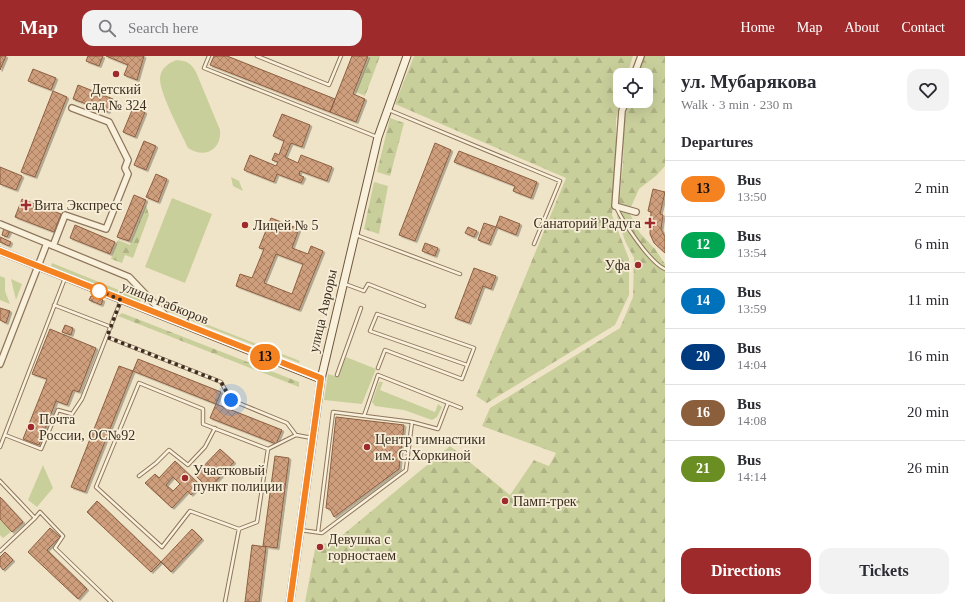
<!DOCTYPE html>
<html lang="en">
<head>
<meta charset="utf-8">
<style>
	body { margin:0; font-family:"Times New Roman",serif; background:#f2f2f3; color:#2b2b33; height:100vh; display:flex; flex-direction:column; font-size:15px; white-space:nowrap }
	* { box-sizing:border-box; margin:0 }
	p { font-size:13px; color:#7c7c81 }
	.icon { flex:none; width:22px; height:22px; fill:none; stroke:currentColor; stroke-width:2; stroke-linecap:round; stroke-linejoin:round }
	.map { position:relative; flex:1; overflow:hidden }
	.sheet { display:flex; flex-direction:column; background:#fff; width:300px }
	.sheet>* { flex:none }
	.badge { padding:0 8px; border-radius:13px; font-size:14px; line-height:26px }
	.buttons { position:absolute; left:613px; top:12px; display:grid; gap:8px }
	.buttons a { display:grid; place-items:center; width:40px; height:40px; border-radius:8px; background:#fff; box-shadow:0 4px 16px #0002; font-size:20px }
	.you { position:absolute; width:20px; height:20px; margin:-10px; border:3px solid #fff; border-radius:50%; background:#1a73e8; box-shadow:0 0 0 6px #1a73e833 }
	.map>.badge { position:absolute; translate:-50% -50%; box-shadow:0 0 0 2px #fff }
	h2 { padding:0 16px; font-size:15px; line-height:36px }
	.round { display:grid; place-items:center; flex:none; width:42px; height:42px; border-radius:12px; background:#f2f2f3 }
	.headline { display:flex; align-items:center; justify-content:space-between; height:68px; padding:0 16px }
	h1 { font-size:19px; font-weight:700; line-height:30px }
	.action { display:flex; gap:8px; margin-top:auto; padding:8px 16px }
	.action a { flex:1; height:46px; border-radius:12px; background:#9e2a2b; color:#fff; font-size:16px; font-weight:700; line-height:46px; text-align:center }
	.action a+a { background:#f2f2f3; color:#2b2b33 }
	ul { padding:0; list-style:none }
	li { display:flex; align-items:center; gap:12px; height:56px; padding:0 16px; border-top:1px solid #e1e1e2 }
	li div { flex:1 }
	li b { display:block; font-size:15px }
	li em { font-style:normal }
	li .badge { min-width:44px; font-weight:700; text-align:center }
	header { display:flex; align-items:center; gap:24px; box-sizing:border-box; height:56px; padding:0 20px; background:#9e2a2b; color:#fff }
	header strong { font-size:19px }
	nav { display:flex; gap:22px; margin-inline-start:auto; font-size:14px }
	.search { width:280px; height:36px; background:#f2f2f3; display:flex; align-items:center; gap:10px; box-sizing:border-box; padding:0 14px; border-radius:12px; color:#7c7c81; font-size:15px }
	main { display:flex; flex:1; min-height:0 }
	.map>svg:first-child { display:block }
</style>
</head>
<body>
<header>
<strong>Map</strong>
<div class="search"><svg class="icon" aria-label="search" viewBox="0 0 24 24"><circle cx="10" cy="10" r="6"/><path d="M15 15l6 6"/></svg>Search here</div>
<nav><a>Home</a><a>Map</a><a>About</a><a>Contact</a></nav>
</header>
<main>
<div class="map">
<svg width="665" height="546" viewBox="0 0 665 546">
	<defs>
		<pattern id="forest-firs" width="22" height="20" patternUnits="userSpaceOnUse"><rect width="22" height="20" fill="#c9cf9b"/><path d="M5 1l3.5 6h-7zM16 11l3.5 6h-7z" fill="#aeb285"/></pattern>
		<pattern id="building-cross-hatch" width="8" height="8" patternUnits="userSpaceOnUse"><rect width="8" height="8" fill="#cf9f7d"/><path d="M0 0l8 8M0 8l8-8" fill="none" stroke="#a98266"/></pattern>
		<filter id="shadow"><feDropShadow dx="2" dy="1.5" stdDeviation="0" flood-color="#0004"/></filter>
	</defs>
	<rect width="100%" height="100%" fill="#f0e4c8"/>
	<path fill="#c9cf9b" d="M177,4c10,1 14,3 19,12l24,58c2,20 -16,29 -32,18 -7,-15 -28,-54 -28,-69 0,-10 8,-16 17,-19z
		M172,142l40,16 -27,69 -40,-16z
		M52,207l89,36 -1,4 -89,-37z
		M0,220l5,2v13l5,13 -10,-4z
		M11,223l11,5 -6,16z
		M165,252l135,53 -1,2 -135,-53z
		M346,301l30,12 -14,35 -38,-4 4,-26 10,3z
		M379,326h4l-3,8 55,22 3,-8 4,3 -5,10 -5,3 -28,-10 -29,-4 -3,-4z
		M43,409l10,23 -16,19 -9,-7z
		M0,464l11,12 -8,6 -3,-3z"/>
	<path fill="url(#forest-firs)" d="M370,0h10l-15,40 -9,-4z
		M414,0h219l-6,19h-7v26l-4,18v51l-4,45 17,44v36l-14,30 -128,78 -11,-7 90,-218 -171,-74z
		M642,0h23v110l-8,9 -18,14 -8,18 -12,-2 4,-41 1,-42 5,-21h17v-26h-10z
		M390,62l14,5 -14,53 -13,-4z
		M231,121l8,4 4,10 -10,-5z
		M374,126l14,4 -9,48 -15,-5z
		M146,149l3,10 -16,43 -8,-3 -3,8 -11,-4 7,-19 12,5z
		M619,152l10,4 11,21 15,16 10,15v338h-360l11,-58 17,-1 117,-97 60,49 24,-35 15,6 7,-13 -74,-27 8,-18 130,-80 13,-31 1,-39 -9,-17 -8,-25z
		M122,257l177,69v5l-181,-71z"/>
	<path fill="url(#building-cross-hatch)" stroke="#8d5f41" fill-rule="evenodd" filter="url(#shadow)" d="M0,0h6l-6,14z
		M88,0h15l-4,10 -13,-5z
		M106,0h38l-7,24 -13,-5 4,-10z
		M214,0h13l108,43 -5,13 -120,-47z
		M352,0h16l-15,38 12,5 -9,23 -26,-10z
		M33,13l23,9 -5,12 -23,-9z
		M78,29l35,14 -5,13 -35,-13z
		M53,35l14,6 -32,80 -14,-5z
		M133,52l12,4 -10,25 -12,-5z
		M282,58l28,11 -8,22 -11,-4 -6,14 13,6 3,-8 31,12 -5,14 -27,-10 -1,4 5,2 -3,6 -24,-9 -3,8 -30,-12 6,-15 26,11 2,-4 -6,-2 3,-7 4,2 5,-14 -11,-5z
		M144,85l12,5 -10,24 -12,-5z
		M435,87l16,7 -36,91 -16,-6z
		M459,95l78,31 -6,16 -18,-7 2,-5 -61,-24z
		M0,111l22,9 -6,14 -16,-6z
		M156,118l11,5 -9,23 -12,-5z
		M653,133l12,3 -5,22 3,1 -2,14 4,8v16l-11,-10 -4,-9 1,-22 -3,-1z
		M134,139l12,5 -17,41 -12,-4z
		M22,143l39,15 -7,18 -39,-15z
		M500,160l20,8 -4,11 -20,-8z
		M271,162l28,11 -7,19 16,6 3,-8 12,5 -24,59 -63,-24 4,-12 12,4 12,-29 -5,-1zM276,198l27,10 -11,30 -28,-11z
		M484,167l12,4 -7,17 -11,-4z
		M75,169l40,17 -5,12 -40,-16z
		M468,171l9,4 -3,6 -9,-4z
		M4,172l6,3 -3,6 -5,-2z
		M0,181l11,5 -2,4 -9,-4z
		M425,187l13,5 -3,8 -13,-5z
		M474,212l22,8 -5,13 -8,-3 -14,37 -14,-5z
		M91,240l12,4 -2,5 -12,-5z
		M0,252l10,3 -4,12 -6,-3z
		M65,269l8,3 -2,7 -9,-3z
		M50,273l46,19 -17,44 -6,-2 -6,15 -11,-4 -17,44 -16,-6 24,-60 -15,-5z
		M138,303l83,33 -5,12 -83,-33z
		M119,310l14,5 -48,121 -14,-5z
		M216,348l66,26 -6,14 -66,-26z
		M336,361l68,8 -5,44 -65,48 -4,-8 -4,-1z
		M220,393l14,13 -25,27 -14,-14z
		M275,400l14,2 -12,90 -14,-2z
		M175,405l25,24 -9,10 -3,-4 -16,17 -27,-25 10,-9 4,4zM173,421l7,7 -7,7 -7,-6z
		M0,441l23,25 -11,10 -12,-13z
		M97,445l64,61 -10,10 -64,-60z
		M50,472l10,9 -13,13 40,39 -9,10 -50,-47z
		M192,473l10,10 -31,33 -10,-10z
		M252,489l14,2 -7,55h-14z
		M5,496l8,8 -10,10 -3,-4v-9z"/>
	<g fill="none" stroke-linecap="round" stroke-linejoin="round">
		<defs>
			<path id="lane" d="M209,0l-5,12 173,69
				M257,0l72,29 12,-29
				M389,54l171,71 -26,63
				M616,151c7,15 34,56 49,62
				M356,179l104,39
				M345,228l19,7 4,-7 56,22
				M54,249l57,22
				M107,281l114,45 10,18 56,23 9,12
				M378,312l7,-18 77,29 12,-31 -97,-34 -7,17 97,34
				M337,319l24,-67
				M364,360l14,-41 83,33
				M412,366l26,7 10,-26
				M5,379l36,14 17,-39 14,4 10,-15 39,-99
				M0,391l65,-169
				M268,393l-11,73 -18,7 -49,-18 -28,36 -66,-60 43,-104 64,26v15l65,25 28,-14 16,3
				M139,420l17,-13 13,-13 19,15 17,-18 10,-19
				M0,425l35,37 -35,33
				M35,462l5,-6 23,24 -8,12 56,54
				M300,474l22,3 84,-63 6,-48 -79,-10 -15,120
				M225,546l14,-73"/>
			<path id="street" d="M634,19l7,-19
				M626,45l-4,10 -7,95 21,6
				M0,168l129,53 37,39
				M53,190l12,-31 41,14 22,-55 -3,-6 3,-8 -19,-38 -37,-14
				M0,308l47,-121"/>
			<path id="secondary" d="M0,195l321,128
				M290,546l31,-223 57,-242 29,-81"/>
		</defs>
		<use href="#lane" stroke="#8d765c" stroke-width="4.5"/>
		<use href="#street" stroke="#8d765c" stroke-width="8"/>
		<use href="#secondary" stroke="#6f573f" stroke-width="9"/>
		<use href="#lane" stroke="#faf1dc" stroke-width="2.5"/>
		<use href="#street" stroke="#faf1dc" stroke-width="5.5"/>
		<use href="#secondary" stroke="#faf1dc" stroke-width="7"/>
	</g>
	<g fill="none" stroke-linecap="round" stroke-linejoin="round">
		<defs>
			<path id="line" d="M0,195l321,127 -31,224"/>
		</defs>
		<use href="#line" stroke="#fff" stroke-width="9"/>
		<use href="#line" stroke="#f58220" stroke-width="6"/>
		<path stroke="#3d2e20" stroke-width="4" stroke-dasharray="0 7.2" d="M99,235l-6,-3 28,12 -14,37 114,45 10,18"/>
	</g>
	<g fill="#9e2a2b" stroke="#f7eed8" stroke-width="1.5">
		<circle cx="116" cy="18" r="4"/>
		<path d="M24 143h4v4h4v4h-4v4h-4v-4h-4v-4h4z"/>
		<path d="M648 161h4v4h4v4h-4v4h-4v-4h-4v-4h4z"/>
		<circle cx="245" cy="169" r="4"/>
		<circle cx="638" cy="209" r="4"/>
		<circle cx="31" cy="371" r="4"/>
		<circle cx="367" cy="391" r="4"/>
		<circle cx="185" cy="422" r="4"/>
		<circle cx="505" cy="445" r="4"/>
		<circle cx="320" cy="491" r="4"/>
	</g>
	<circle fill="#fff" stroke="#f58220" stroke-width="2" cx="99" cy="235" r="8"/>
	<g text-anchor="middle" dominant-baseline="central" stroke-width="3.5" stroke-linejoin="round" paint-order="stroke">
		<g font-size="14" fill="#3d2e20" stroke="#f7eed8" text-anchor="start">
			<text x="116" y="33" text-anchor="middle">Детский<tspan x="116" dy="16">сад № 324</tspan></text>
			<text x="34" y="149">Вита Экспресс</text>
			<text x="641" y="167" text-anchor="end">Санаторий Радуга</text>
			<text x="253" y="169">Лицей № 5</text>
			<text x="630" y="209" text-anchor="end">Уфа</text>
			<text x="39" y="363">Почта<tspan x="39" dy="16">России, ОС№92</tspan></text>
			<text x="375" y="383">Центр гимнастики<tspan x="375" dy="16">им. С.Хоркиной</tspan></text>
			<text x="193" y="414">Участковый<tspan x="193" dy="16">пункт полиции</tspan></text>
			<text x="513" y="445">Памп-трек</text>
			<text x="328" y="483">Девушка с<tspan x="328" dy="16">горностаем</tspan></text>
		</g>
		<g font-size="14" fill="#3d2e20" stroke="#f7eed8">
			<text transform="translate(165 247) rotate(22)">улица Рабкоров</text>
			<text transform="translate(323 255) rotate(-77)">улица Авроры</text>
		</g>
	</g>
</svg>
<div class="buttons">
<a><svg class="icon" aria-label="locate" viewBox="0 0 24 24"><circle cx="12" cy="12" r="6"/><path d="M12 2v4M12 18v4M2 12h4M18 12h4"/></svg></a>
</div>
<div class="you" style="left:231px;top:344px"></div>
<b class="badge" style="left:265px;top:301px;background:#f58220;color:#111">13</b>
</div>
<section class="sheet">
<div class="headline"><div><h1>ул. Мубарякова</h1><p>Walk · 3 min · 230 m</p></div><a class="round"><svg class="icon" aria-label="heart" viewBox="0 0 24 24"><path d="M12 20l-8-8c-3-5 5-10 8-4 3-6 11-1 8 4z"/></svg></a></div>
<h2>Departures</h2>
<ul>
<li><span class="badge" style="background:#f58220;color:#111">13</span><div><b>Bus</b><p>13:50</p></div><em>2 min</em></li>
<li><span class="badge" style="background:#00a651;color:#fff">12</span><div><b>Bus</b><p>13:54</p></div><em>6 min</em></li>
<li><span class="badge" style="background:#0072bc;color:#fff">14</span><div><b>Bus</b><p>13:59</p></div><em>11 min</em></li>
<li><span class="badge" style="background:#003b80;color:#fff">20</span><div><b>Bus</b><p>14:04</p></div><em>16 min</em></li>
<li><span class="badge" style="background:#8b5e3c;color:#fff">16</span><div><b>Bus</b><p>14:08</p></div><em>20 min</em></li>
<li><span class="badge" style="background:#6b8e23;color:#fff">21</span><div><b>Bus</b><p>14:14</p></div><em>26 min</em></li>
</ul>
<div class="action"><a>Directions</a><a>Tickets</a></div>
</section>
</main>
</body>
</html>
